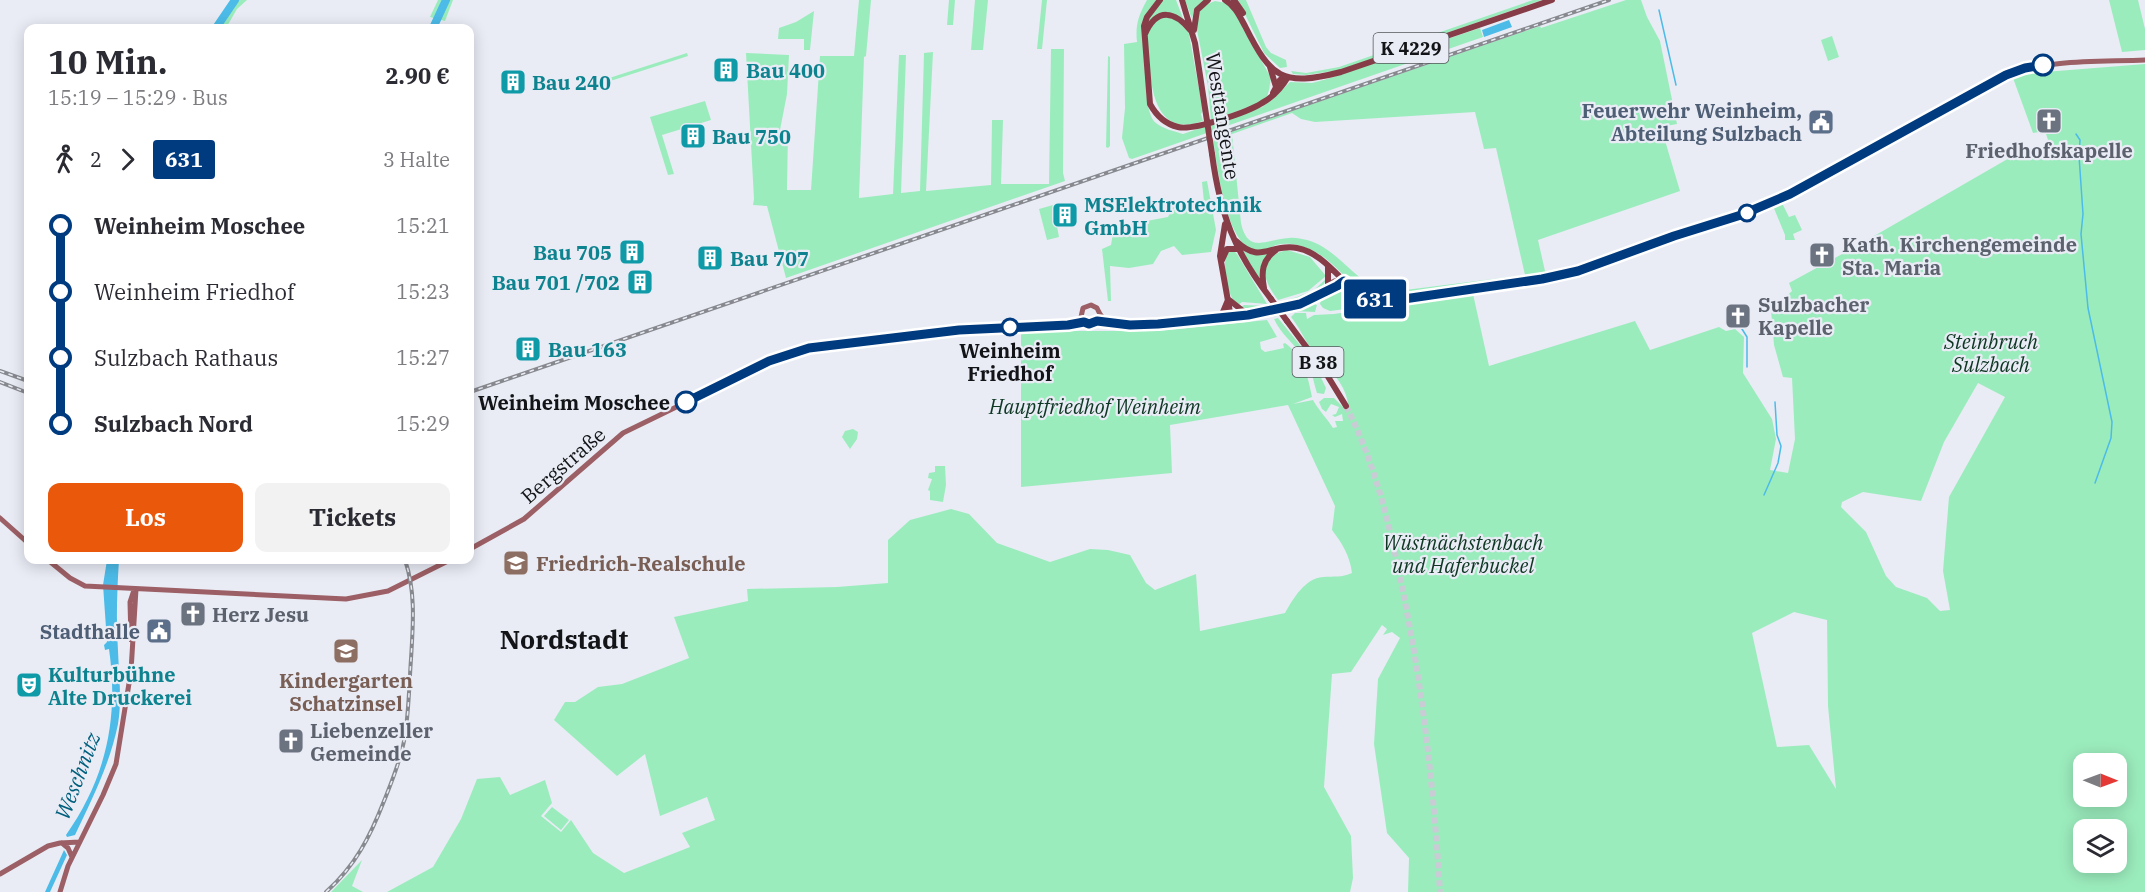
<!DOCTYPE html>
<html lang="de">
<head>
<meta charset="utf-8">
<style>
	body { margin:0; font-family:"IBM Plex Serif",serif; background:#f2f2f3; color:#2b2b33; height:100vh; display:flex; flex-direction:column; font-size:22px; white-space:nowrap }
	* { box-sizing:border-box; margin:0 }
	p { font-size:20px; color:#7c7c81 }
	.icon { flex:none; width:33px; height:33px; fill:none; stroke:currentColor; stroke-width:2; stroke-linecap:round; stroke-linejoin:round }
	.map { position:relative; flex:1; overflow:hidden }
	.panel { position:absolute; left:24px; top:24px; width:450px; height:540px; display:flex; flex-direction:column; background:#fff; border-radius:12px; box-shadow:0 3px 15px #0003 }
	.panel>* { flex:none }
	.badge { padding:0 12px; border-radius:4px; font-size:21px; line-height:39px }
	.needle { width:39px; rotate:91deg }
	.tools { position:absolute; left:2073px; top:753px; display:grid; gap:12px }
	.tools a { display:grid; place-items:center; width:54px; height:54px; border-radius:12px; background:#fff; box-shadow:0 3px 15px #0003; font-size:30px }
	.map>.badge { position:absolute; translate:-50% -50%; box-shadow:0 0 0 3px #fff }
	.legs { display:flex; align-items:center; gap:9px; height:66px; padding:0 24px; font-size:20px }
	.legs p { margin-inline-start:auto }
	.overview { display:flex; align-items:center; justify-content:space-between; height:102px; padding:0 24px }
	h1 { font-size:33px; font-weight:800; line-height:45px }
	.action { display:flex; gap:12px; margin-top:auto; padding:12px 24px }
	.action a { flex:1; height:69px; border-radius:12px; background:#ea580c; color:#fff; font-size:24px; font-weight:800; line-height:69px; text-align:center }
	.action a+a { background:#f2f2f3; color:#2b2b33 }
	ul { padding:0 24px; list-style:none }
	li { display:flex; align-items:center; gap:21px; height:66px; font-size:22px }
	li i { display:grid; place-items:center; width:9px; height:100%; margin:0 8px; background:currentColor }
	li i::after { content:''; width:15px; height:15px; margin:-8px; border:4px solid; border-radius:50%; background:#fff }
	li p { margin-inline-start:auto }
	li:first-child i { background:linear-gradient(#0000 50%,currentColor 0) }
	li:last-child i { background:linear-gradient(currentColor 50%,#0000 0) }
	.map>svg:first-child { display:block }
</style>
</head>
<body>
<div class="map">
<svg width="2145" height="892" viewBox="0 0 2145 892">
	<rect width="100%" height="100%" fill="#e9ecf5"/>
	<path fill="#9becbd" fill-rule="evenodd" d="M231,0h16l-10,9 -11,19h-11z
		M438,0h15l-8,21 -15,-4z
		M859,0h12l-5,56 -2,1 -5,141 34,-4 6,-139h7l-5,138 19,-2 4,-138 9,-1 -7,139 65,-6 1,-65h11l-2,64h48l2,-135h13l-1,124 2,8 -279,97 -19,-72 -14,-1 1,-6 -8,-146 43,2 -2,39 -7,36h8l-1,60h24l9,-134h34z
		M949,0h6l-2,25h-6z
		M975,0h13l-5,50h-12z
		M1042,0h5l-5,49h-5z
		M1147,0h29l13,34 14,77 -2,3 2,7c-53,19 -52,-43 -56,-77 0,19 -5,67 9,79 7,6 18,8 27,11l79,-27 10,-7 18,-18 22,1 15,-4 153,-51 3,9 -351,122 -3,-1 -7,-20 3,-30 -1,-64 13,-2c-2,-17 2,-28 10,-42z
		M1185,0h19l-10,10 -2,9z
		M1238,0h8l20,47 5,6 15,7 1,7 -7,1 -16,-15z
		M1533,0h9l-202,70 -34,5 -13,-1 -2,-3 15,2 33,-6z
		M1626,0h15l6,17 13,24 17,83 -16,3 19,64 -142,49 7,31 6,4c-35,5 -70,11 -104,16 -24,3 -54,11 -78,2 -23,-9 -34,-33 -58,-43 -10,-5 -23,-8 -35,-5 -5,2 -12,7 -18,6 -32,-1 -41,-87 -45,-113l327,-112 1,2zM1475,112l9,37 12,-1 29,127 -136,17c-34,-7 -49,-43 -82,-52 -6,-1 -12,-3 -18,-2 -22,1 -41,17 -48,-15l-9,-89 60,-21 9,6 14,3z
		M2109,0h29l7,29v21l-23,2z
		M1215,1l11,2 7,6 38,69 -2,11 3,-9 -6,20 -55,21 -3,-35 -12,-61c1,-12 6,-20 19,-24z
		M814,11l-4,39h-6v-11h-26l1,-11 17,-6z
		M1832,36l7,21 -11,4 -7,-21z
		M687,53l1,3 -112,36 -1,-3z
		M1108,56l2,1v89l-2,2 -2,-1z
		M2145,64v828h-737l1,-34 -22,-25 -13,-89 4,-65 22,-41 -8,-6 -9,3 4,-6 -5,-4 -31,47 -19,2 -8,113 27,49 2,42 -3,14h-963l46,-25 28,-48 16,-40 23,-2 10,18 35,-15 7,23 -11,13 20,16 10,-12 22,33 31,20 66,-26 -8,-14 33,-13 -8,-23 -47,19 -15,-62 -28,22 -63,-56 11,-18h10l23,-15 24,-3 67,-26 -15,-41 74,-16 -1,-12 90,-2 51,-4v-43l22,-20 41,-11 18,5 28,29 53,19 40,-13 18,1 22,5 16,28 9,7 41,-16 4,57 85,-18c8,-14 20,-35 38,-36 11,-1 18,1 29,-4 -2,-17 -10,-30 -20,-43l3,-24 -47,-101 -118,20 2,48 -151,14v-156h136l110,-11 10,17 -17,5 1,7 4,3 19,-4 -1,-4 2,-1c18,13 23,33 27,54l-19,7 20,-4c6,11 14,18 20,28l4,-1 -2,-6h8l-1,-7 -7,3 -3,-2 4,-1 3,-7 -8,-3 -5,8 -4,-3 -3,-7 5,-4h10l9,9 5,-4c-4,-24 -23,-36 -37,-54 -7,-11 -12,-22 -20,-32l4,-4h11l1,6 7,-4 20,-1 139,-20 16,72 146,-45 15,29 69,-23 7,4 9,-2 9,8 -1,36 29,46 4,20 -6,31 18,3 7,-34 -3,-61 -9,-1 -9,-32 -3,-35 21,-19 -3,-8 66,-36 156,-90 53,2 1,-8 -15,-5 -5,-15 -12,2 -20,-55 19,-5zM1978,383l27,14 -56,100 -6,74 7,39 -10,1 -13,-13 -31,-11 -10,-11 -20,-44 -25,-25 1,-5 21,-10 58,9 23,-59zM1794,612l33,8 1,86 8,83 -27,-44 -32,2 -25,-114zM2084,764h32v32h-32zM2084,830h32v32h-32z
		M705,101l6,19 -49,15 12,39 -6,1 -18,-58z
		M1207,181l9,49 -5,22 -29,3 -8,-9 -13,5 -8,13 -24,4 -19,-2 1,35h-3l-6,-52 9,-4 3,-18 54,-10 5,-10 31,-5 -2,-20z
		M1782,203l7,14 6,-2 7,15 -9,4 2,6h-10v-5l-12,-29z
		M1053,205l6,32 -12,3 -8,-31z
		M1241,249c10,8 18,7 29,2l-9,31z
		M1287,250l23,7 16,19 -18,15 -30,9c-15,-19 -23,-43 9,-50z
		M1234,251l3,3 30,50 -25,-2 -5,4c-11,-14 -15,-38 -10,-54z
		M1326,279c-5,23 -65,34 -85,28l3,-2 25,1 28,-9 17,-7z
		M1341,288l23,12 22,4 -56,7 -7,-3 -3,-4 1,-5z
		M1312,303l5,2 -2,7 -21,-1 -21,6 2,-3z
		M1278,318l35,43 13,27 -2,6 -7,-1c-4,-12 -5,-25 -13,-36 -10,-13 -23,-23 -30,-38z
		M853,429l5,3 -1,7 -7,10 -8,-12 3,-6z
		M935,466h10l1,19 -3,17 -13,-2v-9l-2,-1 4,-11 -4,-1 1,-5 6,-1z
		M552,807l17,13 -8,10 -17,-14z
		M362,860l-10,26 11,6h-32z"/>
	<path fill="#4cbbe8" d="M1509,20l3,7 -28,10 -2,-7z
		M107,560h12c-2,30 -3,61 -1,91 1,25 4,48 0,73 -8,40 -26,75 -43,111l-8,2 -1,-2c40,-57 53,-117 43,-186l-4,1 -1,-5 3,-3 -4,-57z
		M64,850l3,5 -17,37h-5z"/>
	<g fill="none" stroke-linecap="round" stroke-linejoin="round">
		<path stroke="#4cbbe8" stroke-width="1.5" d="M1659,10l17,75
			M2076,134l4,6 -1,16 4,58 -2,20 7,74 24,114 -1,16 -16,45
			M1737,321l10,16v30
			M1764,495l14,-32 3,-17 -4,-11 -2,-33"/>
		<path stroke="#4cbbe8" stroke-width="8" d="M216,28l19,-28
			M433,28l13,-28"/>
		<path stroke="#c9ccd4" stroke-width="6" stroke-dasharray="6 3" stroke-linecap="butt" d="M1346,406c31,61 46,128 59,196 19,96 29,192 35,290"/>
		<path stroke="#9c5f65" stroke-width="5" d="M1320,294c5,-5 11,-14 19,-14 8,-1 17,12 25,15 10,5 22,5 33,5l157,-22 187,-63 49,-21 30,-15 186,-104c44,-16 93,-13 139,-15
			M1081,317l2,-9 8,-3 6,3c2,4 3,8 8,11 28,16 161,-4 194,-15 15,-5 33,-13 45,-23
			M0,518l28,25
			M470,549l54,-30 99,-86 160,-78 38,-10 73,-8 91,-8 83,-4 16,-3 5,2 8,-3 23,2
			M48,560l22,18 15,8 261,13 42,-8 62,-31
			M131,640l-1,-38 4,-12
			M62,843l6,5 4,9
			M0,874l48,-28 12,-3 20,-1
			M60,892l8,-26 35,-71 13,-31 15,-93 5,-82"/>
		<path stroke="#863d47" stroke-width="6" d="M1160,0l-13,17 -3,9 6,78c6,11 15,20 28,23 15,4 70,-15 84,-24 11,-6 20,-16 26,-26
			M1182,0l13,43 12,78
			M1225,0c10,6 14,15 20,26 26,52 37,61 96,46l211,-72
			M1234,0l9,13
			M1194,30l3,-20 11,-10
			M1145,34c12,-27 30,-23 46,-3
			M1270,67l6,20
			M1273,93l7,-13 7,-3
			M1212,154c8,60 22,97 59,145
			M1225,224l-5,32 11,62
			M1236,241c25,24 33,2 61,7 18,3 33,19 46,32
			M1222,260l5,-11h10
			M1328,266v19
			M1264,288c-3,-16 -2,-28 12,-38
			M1228,299l20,16
			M1215,320l8,-8 5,-12
			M1287,321l40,54 19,31"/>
		<defs>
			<path id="rail" d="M0,371l28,10
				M0,382l28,11
				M470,392l1139,-392
				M326,892c29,-26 44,-55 58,-91 8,-20 16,-39 20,-60 5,-27 5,-55 7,-82 2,-34 5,-67 -6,-99"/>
		</defs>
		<use href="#rail" stroke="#87898f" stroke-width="4"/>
		<use href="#rail" stroke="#e9ecf5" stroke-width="1.5" stroke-dasharray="4.5" stroke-linecap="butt"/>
		<path stroke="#863d47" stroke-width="6" d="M1207,121l5,33
			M1271,299l16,22"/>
	</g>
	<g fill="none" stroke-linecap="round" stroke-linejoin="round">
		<defs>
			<path id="line-1" d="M686,402l83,-41 40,-13 150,-18 109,-5 16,-3 5,2 8,-3 33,4 28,-1 90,-9 52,-11 37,-18 7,-5 21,15 19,4h13l145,-21 36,-8 96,-35 67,-21 49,-21 216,-119 19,-7 18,-3"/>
		</defs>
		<use href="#line-1" stroke="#fff" stroke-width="14"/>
		<use href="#line-1" stroke="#003b80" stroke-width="9"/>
	</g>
	<defs>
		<symbol id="building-square" viewBox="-11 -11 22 22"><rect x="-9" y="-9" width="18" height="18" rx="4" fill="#0f9aa8" stroke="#e9ecf5"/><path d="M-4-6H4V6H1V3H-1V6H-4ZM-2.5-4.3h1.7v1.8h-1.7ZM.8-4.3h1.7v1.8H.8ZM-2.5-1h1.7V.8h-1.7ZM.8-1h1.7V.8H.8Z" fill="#fff"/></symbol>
		<symbol id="church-square" viewBox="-11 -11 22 22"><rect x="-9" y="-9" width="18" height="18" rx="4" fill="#6b7280" stroke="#e9ecf5"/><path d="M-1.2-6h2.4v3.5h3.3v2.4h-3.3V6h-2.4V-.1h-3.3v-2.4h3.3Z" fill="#fff"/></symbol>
		<symbol id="civic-square" viewBox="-11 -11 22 22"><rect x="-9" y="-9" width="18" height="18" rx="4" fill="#5c6f8a" stroke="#e9ecf5"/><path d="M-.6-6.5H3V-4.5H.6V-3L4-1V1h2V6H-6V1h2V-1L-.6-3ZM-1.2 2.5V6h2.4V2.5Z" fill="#fff"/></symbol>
		<symbol id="school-square" viewBox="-11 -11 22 22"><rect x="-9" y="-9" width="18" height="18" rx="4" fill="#8d6e63" stroke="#e9ecf5"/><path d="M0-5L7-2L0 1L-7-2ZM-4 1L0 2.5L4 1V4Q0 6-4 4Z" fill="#fff"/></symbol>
		<symbol id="theatre-square" viewBox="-11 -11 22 22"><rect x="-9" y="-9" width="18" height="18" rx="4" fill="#0f9aa8" stroke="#e9ecf5"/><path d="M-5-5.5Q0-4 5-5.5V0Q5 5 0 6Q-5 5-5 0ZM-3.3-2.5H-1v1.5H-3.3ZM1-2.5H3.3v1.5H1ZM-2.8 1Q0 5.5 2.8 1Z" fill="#fff"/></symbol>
	</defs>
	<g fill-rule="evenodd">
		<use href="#building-square" x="711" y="55" width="30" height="30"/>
		<use href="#building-square" x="498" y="67" width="30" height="30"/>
		<use href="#church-square" x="2034" y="106" width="30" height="30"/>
		<use href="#civic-square" x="1806" y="107" width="30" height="30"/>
		<use href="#building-square" x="678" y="121" width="30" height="30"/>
		<use href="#building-square" x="1050" y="200" width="30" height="30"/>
		<use href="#building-square" x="617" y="237" width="30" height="30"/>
		<use href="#church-square" x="1807" y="240" width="30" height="30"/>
		<use href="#building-square" x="695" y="243" width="30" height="30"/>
		<use href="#building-square" x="625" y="267" width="30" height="30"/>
		<use href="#church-square" x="1723" y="301" width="30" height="30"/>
		<use href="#building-square" x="513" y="334" width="30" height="30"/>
		<use href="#school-square" x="501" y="548" width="30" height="30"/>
		<use href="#church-square" x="178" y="599" width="30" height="30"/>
		<use href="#civic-square" x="144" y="616" width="30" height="30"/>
		<use href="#school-square" x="331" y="636" width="30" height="30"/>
		<use href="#theatre-square" x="14" y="670" width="30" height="30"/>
		<use href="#church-square" x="276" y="726" width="30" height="30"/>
	</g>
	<g fill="#fff" stroke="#003b80" stroke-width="3">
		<circle cx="2043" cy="65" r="10"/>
		<circle cx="1747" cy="213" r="8"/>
		<circle cx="1010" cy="327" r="8"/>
		<circle cx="686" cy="402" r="10"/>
	</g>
	<g text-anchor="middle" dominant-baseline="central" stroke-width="4.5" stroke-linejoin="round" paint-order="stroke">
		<g fill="#e9ecf5" stroke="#53555a" stroke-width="1.5">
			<rect x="1373.5" y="33" width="75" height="30" rx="4.5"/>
			<rect x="1292.5" y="347" width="51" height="30" rx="4.5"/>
		</g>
		<g font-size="18" font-weight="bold" fill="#131417">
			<text x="1411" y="48">K 4229</text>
			<text x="1318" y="362">B 38</text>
		</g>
		<g font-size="20" font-weight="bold" fill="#0d838f" stroke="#e9ecf5" text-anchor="start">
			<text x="746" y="70">Bau 400</text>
			<text x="532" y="82">Bau 240</text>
			<text x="712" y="136">Bau 750</text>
			<text x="1084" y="204">MSElektrotechnik<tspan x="1084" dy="23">GmbH</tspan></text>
			<text x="612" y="252" text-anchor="end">Bau 705</text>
			<text x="730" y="258">Bau 707</text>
			<text x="620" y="282" text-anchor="end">Bau 701 /702</text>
			<text x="548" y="349">Bau 163</text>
			<text x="48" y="674">Kulturbühne<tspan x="48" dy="23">Alte Druckerei</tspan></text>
		</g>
		<g font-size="20" font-weight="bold" fill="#4e5e75" stroke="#e9ecf5" text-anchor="end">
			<text x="1802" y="110">Feuerwehr Weinheim,<tspan x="1802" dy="23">Abteilung Sulzbach</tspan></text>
			<text x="140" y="631">Stadthalle</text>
		</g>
		<g font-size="20" fill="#131417" stroke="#e9ecf5">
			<text transform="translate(1223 116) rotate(81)">Westtangente</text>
			<text transform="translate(563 465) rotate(-41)">Bergstraße</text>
		</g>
		<g font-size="20" font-weight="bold" fill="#5b616d" stroke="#e9ecf5" text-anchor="start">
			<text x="2049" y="150" text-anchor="middle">Friedhofskapelle</text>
			<text x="1842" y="244">Kath. Kirchengemeinde<tspan x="1842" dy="23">Sta. Maria</tspan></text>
			<text x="1758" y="304">Sulzbacher<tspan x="1758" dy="23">Kapelle</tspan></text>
			<text x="212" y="614">Herz Jesu</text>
			<text x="310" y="730">Liebenzeller<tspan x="310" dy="23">Gemeinde</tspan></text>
		</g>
		<g font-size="20" font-style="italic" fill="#0e3723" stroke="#e9ecf5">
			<text x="1991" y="341">Steinbruch<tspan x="1991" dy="23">Sulzbach</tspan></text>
			<text x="1095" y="406">Hauptfriedhof Weinheim</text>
			<text x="1463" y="542">Wüstnächstenbach<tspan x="1463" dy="23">und Haferbuckel</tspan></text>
		</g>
		<g font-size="20" font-weight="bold" fill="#131417" stroke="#e9ecf5">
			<text x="1010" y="350">Weinheim<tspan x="1010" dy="23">Friedhof</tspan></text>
			<text x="670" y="402" text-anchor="end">Weinheim Moschee</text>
		</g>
		<g font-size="20" font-weight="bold" fill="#785e54" stroke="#e9ecf5" text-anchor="start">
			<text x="536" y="563">Friedrich-Realschule</text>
			<text x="346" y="680" text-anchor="middle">Kindergarten<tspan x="346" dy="23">Schatzinsel</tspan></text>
		</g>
		<g font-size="21" font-style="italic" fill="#005f7d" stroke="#e9ecf5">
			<text transform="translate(77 776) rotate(-69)">Weschnitz</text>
		</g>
		<g font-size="26" font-weight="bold" fill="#131417" stroke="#e9ecf5">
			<text x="564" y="639">Nordstadt</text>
		</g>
	</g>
</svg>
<div class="tools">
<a><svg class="needle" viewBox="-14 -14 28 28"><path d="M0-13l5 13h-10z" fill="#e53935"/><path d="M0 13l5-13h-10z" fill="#7c7c81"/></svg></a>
<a><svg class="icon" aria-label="layers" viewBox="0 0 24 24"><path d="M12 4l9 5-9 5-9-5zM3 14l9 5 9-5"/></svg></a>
</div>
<b class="badge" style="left:1375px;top:299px;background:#003b80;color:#fff">631</b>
<section class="panel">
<div class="overview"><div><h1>10 Min.</h1><p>15:19 – 15:29 · Bus</p></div><b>2.90 €</b></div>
<div class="legs"><svg class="icon" aria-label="walk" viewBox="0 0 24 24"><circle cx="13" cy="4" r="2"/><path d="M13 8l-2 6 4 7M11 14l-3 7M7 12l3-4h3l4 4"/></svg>2<svg class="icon" aria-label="forward" viewBox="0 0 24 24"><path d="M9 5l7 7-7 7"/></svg><b class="badge" style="background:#003b80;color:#fff">631</b><p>3 Halte</p></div>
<ul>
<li><i style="color:#003b80"></i><b>Weinheim Moschee</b><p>15:21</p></li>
<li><i style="color:#003b80"></i><span>Weinheim Friedhof</span><p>15:23</p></li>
<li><i style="color:#003b80"></i><span>Sulzbach Rathaus</span><p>15:27</p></li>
<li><i style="color:#003b80"></i><b>Sulzbach Nord</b><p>15:29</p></li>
</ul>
<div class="action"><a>Los</a><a>Tickets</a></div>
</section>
</div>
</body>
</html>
